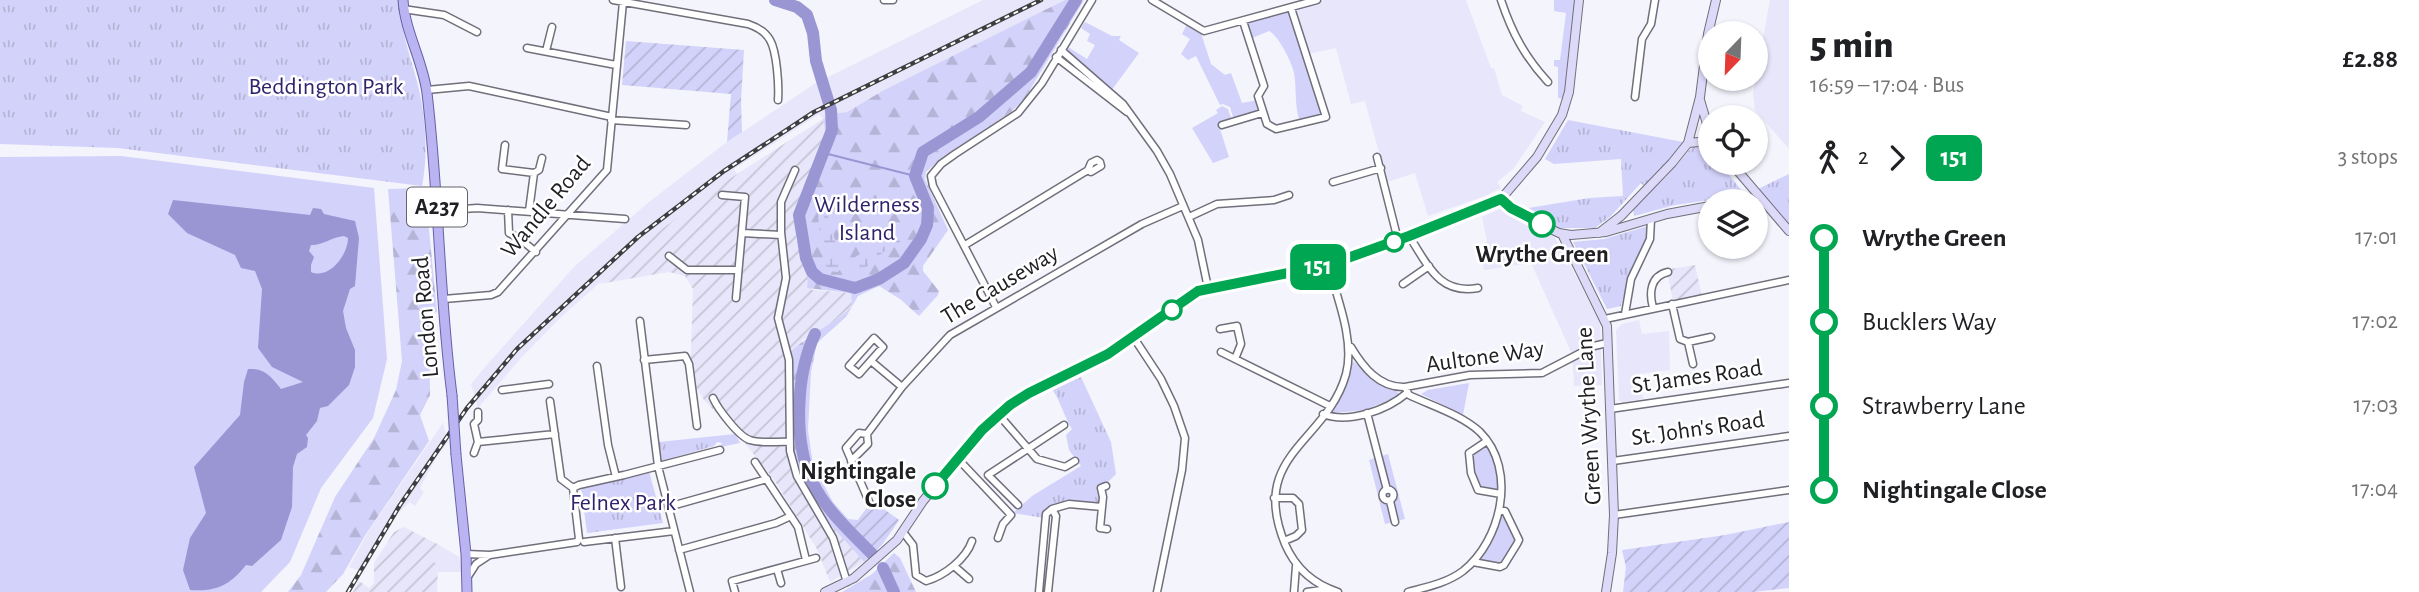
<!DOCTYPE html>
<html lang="en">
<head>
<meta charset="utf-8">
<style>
	body { margin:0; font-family:"Alegreya Sans",sans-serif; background:#f6f6f6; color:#202124; height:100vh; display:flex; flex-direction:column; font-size:26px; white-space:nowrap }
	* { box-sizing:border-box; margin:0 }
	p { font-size:23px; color:#757577 }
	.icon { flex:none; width:38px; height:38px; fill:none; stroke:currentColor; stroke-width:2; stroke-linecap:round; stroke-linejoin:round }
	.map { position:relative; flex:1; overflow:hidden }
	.sheet { display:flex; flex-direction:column; background:#fff; width:630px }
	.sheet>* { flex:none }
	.badge { padding:0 14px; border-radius:10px; font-size:24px; line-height:46px }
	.needle { width:46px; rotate:203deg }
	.tools { position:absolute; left:1698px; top:21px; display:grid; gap:14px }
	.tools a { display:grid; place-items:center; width:70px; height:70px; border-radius:50%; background:#fff; box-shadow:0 2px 5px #0004; font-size:35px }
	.map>.badge { position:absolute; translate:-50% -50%; box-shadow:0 0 0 4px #fff }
	.legs { display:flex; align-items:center; gap:10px; height:77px; padding:0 21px; font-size:23px }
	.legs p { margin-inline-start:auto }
	.head { display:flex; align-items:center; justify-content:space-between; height:119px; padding:0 21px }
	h1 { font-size:38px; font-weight:800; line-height:52px }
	ul { padding:0 21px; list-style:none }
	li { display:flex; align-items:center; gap:24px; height:84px; font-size:26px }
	li i { display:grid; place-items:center; width:10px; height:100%; margin:0 9px; background:currentColor }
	li i::after { content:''; width:18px; height:18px; margin:-9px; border:5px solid; border-radius:50%; background:#fff }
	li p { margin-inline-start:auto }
	li:first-child i { background:linear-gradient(#0000 50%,currentColor 0) }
	li:last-child i { background:linear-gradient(currentColor 50%,#0000 0) }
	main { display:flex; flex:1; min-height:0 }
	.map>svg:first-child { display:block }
</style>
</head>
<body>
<main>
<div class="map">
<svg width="1789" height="592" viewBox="0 0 1789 592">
	<defs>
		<pattern id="industrial-furrows" width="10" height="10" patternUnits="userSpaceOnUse" patternTransform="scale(1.75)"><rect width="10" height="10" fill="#e7e6fa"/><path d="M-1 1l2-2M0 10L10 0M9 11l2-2" fill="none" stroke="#c6c5d6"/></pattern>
		<pattern id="forest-firs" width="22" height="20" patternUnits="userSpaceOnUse" patternTransform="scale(1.75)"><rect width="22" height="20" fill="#d3d2fa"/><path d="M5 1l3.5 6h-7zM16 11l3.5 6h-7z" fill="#b5b4d6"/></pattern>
		<pattern id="wetland-marsh" width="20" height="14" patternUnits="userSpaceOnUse" patternTransform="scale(1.75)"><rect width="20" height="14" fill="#d3d2fa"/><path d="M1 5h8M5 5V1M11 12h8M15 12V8" fill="none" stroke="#b5b4d6"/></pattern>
		<pattern id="park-tufts" width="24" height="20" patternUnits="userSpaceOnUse" patternTransform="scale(1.75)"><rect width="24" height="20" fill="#d3d2fa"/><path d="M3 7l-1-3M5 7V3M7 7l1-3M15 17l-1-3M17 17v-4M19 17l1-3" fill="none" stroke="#b5b4d6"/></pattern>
		<pattern id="garden-furrows" width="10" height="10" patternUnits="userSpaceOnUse" patternTransform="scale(1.75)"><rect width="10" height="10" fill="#d3d2fa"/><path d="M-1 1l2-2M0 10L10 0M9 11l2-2" fill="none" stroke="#b5b4d6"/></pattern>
	</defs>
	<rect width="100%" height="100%" fill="#f4f4fd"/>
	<path fill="#e7e6fa" d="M983,0h82l-181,90 -37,22 -9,1 -15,6 -4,-5 -85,55 3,6 -17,10 -97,77 -63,56 -39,40 -43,50 -7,-24 14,-17 90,-101 74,-64 74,-57 93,-62z
		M1325,0h141l25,68h3l8,27 21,11 -2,5 24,11 -31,46 -17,14 4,6 -16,8 -57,20 -13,-43 -28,9 -22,-81 -14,3 -15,-56 -28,6 -14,-45z
		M1770,0h19v149l-34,-39 -2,-17z
		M1502,208l50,26 9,13 39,76 2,62 -28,1 -2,-32 -41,-91 -47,7 -6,-24 7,-2 2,-3 -5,-24z
		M1639,320l3,14 27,-3 1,39 -31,4 4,25 -20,3 -4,-2 -3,-70 6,-6z
		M443,423l5,19 -11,14 -17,32 4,4 -9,14 -5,-4 -13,12 -37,57 -11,-4 19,-35z
		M441,546l18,11 3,15h-24v-8l-6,-1z"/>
	<path fill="url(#industrial-furrows)" d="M823,119l3,11 -1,18 -30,63 1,28 16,51 39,3 1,13 -30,25 -20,9 7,159 55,63 -34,20 -13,-33 -42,-68 -30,-38 -41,-43 -14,-23 3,-88 -8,-13 -16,-4 -70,12 50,-45 71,-54z
		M1695,265l7,31 -29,5 -5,-25 3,-1 -1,-6z
		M404,527l37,19 -8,16 5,2 -1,28h-84l6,-11 10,7 5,-5v-20l20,-31z"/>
	<path fill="#d3d2fa" d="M1554,0h25l-14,99 -7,-1v-31l-4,-1v-6h6l6,-47 -12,-2z
		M1290,10l34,106 -24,6c-6,-17 -3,-33 -6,-49 -2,-11 -16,-38 -25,-42l-19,8 -5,-17z
		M1085,22l27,14h9l-2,4 20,13 -28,38 -46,-39 3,-5 19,12 8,-14 -8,-4 3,-7 -9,-6z
		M1187,24l13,6 11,34 14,11 6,-2 11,30 16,-3 3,13 -27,7 -4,-13 -7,-3 -3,1 -24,-49 -8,4 -7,-6 9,-15 -8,-5z
		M1222,106l6,3 4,11 -11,4 2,4 -3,1 9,28 -16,6 -21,-35 26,-15 -2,-3z
		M121,156l253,32 13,171 -14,59 -52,70 -31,74 -29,30h-261v-435z
		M1353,361l24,22 21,9v4l-33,14 -32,3 -1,-4 13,-23z
		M1469,383l-6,32 -42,-21 7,-4z
		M1487,443l12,33 1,16 -21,-3 -3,-3 -5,-32z
		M1388,454l17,65 -20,5 -16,-64z
		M1501,513h3l13,27 -15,24 -27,-2z"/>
	<path fill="url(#forest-firs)" d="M1065,0h19l-59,98 -14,14 -67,44 -18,16 -1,7 23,51 -25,36v5l16,20 -1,4 -19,21 -19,-17 -21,-13 -21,10 -12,21 -29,26 -6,29 -3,58 5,35 20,37 15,17 10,1 12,-16 5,-1 24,17 -17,25 -18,17c-23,-27 -52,-53 -66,-85 -14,-31 -9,-88 -10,-123 20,-20 44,-28 64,-48l-1,-13 -44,-5c4,-25 -16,-49 -12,-76 1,-5 5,-10 7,-15 12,-25 29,-49 21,-78l15,-6 9,-1 37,-22z
		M425,188l12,124 -8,3 1,80 -10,20 9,26 -63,93 -23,40 -17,18h-38l13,-17 34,-78 39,-59 22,-48 6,-29 -14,-172z
		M894,553l6,5 16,34h-74l30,-18z"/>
	<path fill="url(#wetland-marsh)" d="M827,214l5,13 9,41 -3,4 -9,-1c-9,-11 -9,-41 -11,-56z
		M891,233l10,9 -19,11 -20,18 -8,-3 -2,-7 2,-3z"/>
	<path fill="url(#park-tufts)" d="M0,0h399c1,31 13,60 20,90 7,30 9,66 3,96l-304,-38 -118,-4z
		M1568,120l115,22 -12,17 -27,27 -3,-3 -30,33 -16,12h-38l-35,-19 67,-11 34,-2 -2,-37 -67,5 -9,-5z
		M1696,145l10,1 4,4v13h10l25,32 -70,10 -41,11 -1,-7 36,-35 23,-27z
		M1789,174v57l-35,-40z
		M1648,226l-3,17 -15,29 -9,34 -14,3 -34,-67 31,-3z
		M1081,377l30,65 5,32 -11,11 -4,20 -32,-2 -25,15 -31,-5 19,-17 49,-30 -12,-16 -3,-15 6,-6c-8,-13 -11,-26 -19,-39z
		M735,434l5,9 -20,4 2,-4 -5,-1 -3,4 -53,15 -2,-19z
		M649,471l14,52 -76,10 -6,-46z"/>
	<path fill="url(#garden-furrows)" d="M626,41l118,9 -3,50 1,32 -15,10 4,-48 -109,-9z
		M875,503l24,17 -25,33 -29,-30 3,-3 9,1 13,-17z
		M1789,522v66l-35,4h-131l3,-25 -4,-17 103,-15z"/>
	<path fill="#9996d3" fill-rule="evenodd" d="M173,200l137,15 3,-7 8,1 3,5 31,7 4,17 -4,48 -5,3 -7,22 3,17 9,22v17l-6,18 -21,21 -8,2 -3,13 -11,14 2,3 -1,9 -10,7 -4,13 -1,40 -11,33 -29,26 -6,-1c-16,20 -29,27 -56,25l-7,-20 7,-32 16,-25 -12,-46 46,-52 4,-33 4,-13c17,-1 23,8 33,20l22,-7 -31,-15 -14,-19 4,-59 -7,-18 -14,-3 -6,-13 -48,-22 -19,-19zM344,236l4,2c0,17 -19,42 -37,34v-7l3,-8 -5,-6 2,-6c10,1 21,-8 33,-9z"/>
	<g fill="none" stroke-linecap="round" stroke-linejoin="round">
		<path stroke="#9996d3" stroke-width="2" d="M824,153l91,23"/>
		<path stroke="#9996d3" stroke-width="12" d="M775,0l22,7 10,8 6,18 3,28 15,49 1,20 -33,85 7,43 6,14 8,7 35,9 24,-9 25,-16 17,-24 6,-14 1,-17 -13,-32 8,-24 56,-35 52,-45 45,-72
			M815,334c-19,40 -22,107 -3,147 13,29 41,53 62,75
			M883,568l11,24"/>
		<defs>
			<path id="street" d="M613,0l135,24c9,3 17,7 22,16 7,12 9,46 8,60
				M884,0h9
				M1152,0l52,31 113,-31
				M1501,0c11,33 24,57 47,82
				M403,9l41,6 33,17
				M1243,21l21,65 -6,10 9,28 9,5 50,-12 -35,-109
				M527,48l89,17
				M1061,50l62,54 34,47 13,23 28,66 10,48
				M546,51l6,-24
				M1056,57l71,55
				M427,90l42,-4 143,31
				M1635,97l7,-58 9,-15 4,-24
				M611,120l75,5
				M1222,125l40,-12
				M505,145l-3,24 32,4
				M1377,157l21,83
				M795,170l-14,32v30l5,46 -8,40 11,42 1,91 7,25 36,62 14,44
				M1333,182l48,-14
				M722,195l23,2 -9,101
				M508,210l1,23 11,6 16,13
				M437,211l40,-3 148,11
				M529,211l5,-38 5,-3 3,-12
				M1189,217l28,-13 57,-4 15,-5
				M742,233l39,2
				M1409,236c19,29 30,59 69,52
				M965,245l123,-75 3,-7 6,-3 3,2 1,4 -10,6 -3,-2
				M669,256l18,14h51
				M1328,265c9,32 27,76 18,109 -19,69 -98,80 -61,170 10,23 28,40 53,48
				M1403,284l26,-18
				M444,299l47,-4 7,-3 109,-122 16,-168
				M1672,304l8,35 8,3 23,-5
				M996,307l-63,-121 -2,-10 10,-12 14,-10 63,-41 24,-30 50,-83
				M1653,308c-4,-15 -3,-32 15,-36
				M1625,314l6,-35 19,-40 1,-20
				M1605,319l184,-39
				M640,321l18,145 32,126
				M1220,329l17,-3 4,18 -6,15
				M874,338l9,9 -24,27 -10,-8z
				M1134,338l27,41 13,27 11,32 -3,32 -25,122
				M1688,342l5,22
				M1351,347c12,20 28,41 54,40l4,8c23,11 53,20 71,37 38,38 21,109 -17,139 -16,12 -36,16 -55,21
				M1221,352l109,54
				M644,360l41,-4 4,8 8,62
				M871,361l31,26
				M597,366l11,79 8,32
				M1405,387l65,-12 72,-2 52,-27 13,-3
				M502,390l47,-6
				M713,398c5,11 26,39 37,42 12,4 28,1 40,2
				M1610,409l179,-26
				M478,412v8l-4,4 4,18 77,-8
				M1367,413l20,77
				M1323,414c26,10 64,-4 84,-21
				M999,415l38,44 28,8 10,-6
				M867,434l-8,-1 -13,15 24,56
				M1487,441l-18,12 2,20 7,17 23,4
				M474,453l4,-11
				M958,459l53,56 -8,9 -5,14
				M851,461l17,-17 -1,-10 35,-47 48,-52 192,-111 41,-18
				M1613,461l176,-25
				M755,462l43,65 8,33
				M1106,486l-5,2 2,9 -3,31 7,1
				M573,488l6,-3 45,-10 96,-25
				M1382.5 495a5.5 5.5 0 1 1 11 0a5.5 5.5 0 1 1-11 0Z
				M1274,498h19l6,6 3,26 -6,6 -12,5
				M1390,501l5,21
				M1018,505l-30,-30 76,-50
				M668,507l99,-28
				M1052,509l17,-5 33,3
				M1614,515l175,-25
				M903,532l10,13 3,30 10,6c18,-5 40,-22 46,-40
				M615,538l6,49
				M584,542l90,-11
				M679,550l97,-27 15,-7
				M466,554l24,1 87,-13 2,-3 -6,-51 -12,-9 -11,-78
				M1473,562l27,5 4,-2 13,-21 2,-4 -14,-29h-6
				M954,566l15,13
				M777,569l4,14
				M467,578l9,-14 12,-8
				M735,592l-3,-11 84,-23
				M1039,592l7,-78 6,-5
				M1048,592l8,-76 -4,-7
				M1294,592l2,-26
				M1307,592l21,-3"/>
			<path id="secondary" d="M1700,100l10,34
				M1688,143l22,-2
				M1731,163l58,68
				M1501,199l6,6 19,12 33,16 12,2 35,-3 61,-18 43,-8
				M1599,233l22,-17 51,-53 16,-20 12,-46 8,-63 8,-34
				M1562,234l45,92 7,189 -2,38 -6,39
				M825,592l29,-14 43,-38 26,-39 41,-50 21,-24 25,-22 19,-12 79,-39 90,-63 130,-26 81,-29 92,-37 36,-42 25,-42 7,-23 10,-92"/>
			<path id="primary" d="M403,0c2,32 20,61 24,93 12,100 12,202 25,302
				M456,455l10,99 1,38"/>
		</defs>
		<use href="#street" stroke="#706f7a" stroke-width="9"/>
		<use href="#secondary" stroke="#706f7a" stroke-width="10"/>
		<use href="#primary" stroke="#6860a5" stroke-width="11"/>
		<use href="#street" stroke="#fff" stroke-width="6"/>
		<use href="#secondary" stroke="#dddaf9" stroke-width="8"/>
		<use href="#primary" stroke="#bbb4f2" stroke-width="9"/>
		<defs>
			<path id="rail" d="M348,592l52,-87 67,-97 50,-59 121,-112 86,-66 90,-59 227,-112"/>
		</defs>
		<use href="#rail" stroke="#3e3e42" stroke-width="4.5"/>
		<use href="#rail" stroke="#fff" stroke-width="2" stroke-dasharray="5" stroke-linecap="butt"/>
		<defs>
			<path id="primary-bridge" d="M452,395l4,60"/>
		</defs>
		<use href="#primary-bridge" stroke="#6860a5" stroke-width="11" stroke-linecap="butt"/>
		<use href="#primary-bridge" stroke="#bbb4f2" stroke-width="9"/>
	</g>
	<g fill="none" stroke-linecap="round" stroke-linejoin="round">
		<defs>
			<path id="line-1" d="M935,486l47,-56 28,-25 19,-12 79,-39 90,-63 130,-26 81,-29 92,-37 10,9 31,16"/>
		</defs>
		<use href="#line-1" stroke="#fff" stroke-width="16"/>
		<use href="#line-1" stroke="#00a651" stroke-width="10"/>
	</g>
	<g fill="#fff" stroke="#00a651" stroke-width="3.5">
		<circle cx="1542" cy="224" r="12"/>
		<circle cx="1394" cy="242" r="9"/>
		<circle cx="1172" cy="310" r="9"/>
		<circle cx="935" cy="486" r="12"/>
	</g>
	<g text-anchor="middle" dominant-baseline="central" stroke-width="5" stroke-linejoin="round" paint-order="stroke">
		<rect fill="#fff" stroke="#636366" stroke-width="2" x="407" y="187.5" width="60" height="39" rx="5"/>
		<g font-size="23" font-weight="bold" fill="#202024">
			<text x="437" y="207">A237</text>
		</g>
		<g font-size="24" fill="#31236b" stroke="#fff">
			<text x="326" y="87">Beddington Park</text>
			<text x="867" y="205">Wilderness<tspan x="867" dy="28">Island</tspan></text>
			<text x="623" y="503">Felnex Park</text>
		</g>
		<g font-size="24" fill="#202024" stroke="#fff">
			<text transform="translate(546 207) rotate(-50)">Wandle Road</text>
			<text transform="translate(1000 285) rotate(-31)">The Causeway</text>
			<text transform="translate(426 317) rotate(-95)">London Road</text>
			<text transform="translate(1485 357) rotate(-8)">Aultone Way</text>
			<text transform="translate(1697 377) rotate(-8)">St James Road</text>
			<text transform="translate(1589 416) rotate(-93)">Green Wrythe Lane</text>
			<text transform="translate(1698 429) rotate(-8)">St. John's Road</text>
		</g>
		<g font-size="24" font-weight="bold" fill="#202024" stroke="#fff">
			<text x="1542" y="255">Wrythe Green</text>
			<text x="916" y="472" text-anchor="end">Nightingale<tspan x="916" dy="28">Close</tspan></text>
		</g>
	</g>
</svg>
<div class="tools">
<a><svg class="needle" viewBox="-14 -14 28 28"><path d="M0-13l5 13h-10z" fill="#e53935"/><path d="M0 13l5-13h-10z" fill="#757577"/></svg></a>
<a><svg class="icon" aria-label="locate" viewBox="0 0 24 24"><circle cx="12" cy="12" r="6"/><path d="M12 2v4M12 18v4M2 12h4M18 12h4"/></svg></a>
<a><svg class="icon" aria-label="layers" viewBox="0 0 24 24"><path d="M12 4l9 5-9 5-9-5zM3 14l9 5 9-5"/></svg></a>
</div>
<b class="badge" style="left:1318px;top:267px;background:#00a651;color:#fff">151</b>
</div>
<section class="sheet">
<div class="head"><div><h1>5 min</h1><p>16:59 – 17:04 · Bus</p></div><b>£2.88</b></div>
<div class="legs"><svg class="icon" aria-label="walk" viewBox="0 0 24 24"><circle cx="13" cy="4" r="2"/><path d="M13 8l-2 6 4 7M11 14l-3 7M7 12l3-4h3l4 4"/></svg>2<svg class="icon" aria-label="forward" viewBox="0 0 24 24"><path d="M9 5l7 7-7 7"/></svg><b class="badge" style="background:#00a651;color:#fff">151</b><p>3 stops</p></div>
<ul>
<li><i style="color:#00a651"></i><b>Wrythe Green</b><p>17:01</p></li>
<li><i style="color:#00a651"></i><span>Bucklers Way</span><p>17:02</p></li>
<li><i style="color:#00a651"></i><span>Strawberry Lane</span><p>17:03</p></li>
<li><i style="color:#00a651"></i><b>Nightingale Close</b><p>17:04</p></li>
</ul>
</section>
</main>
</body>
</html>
